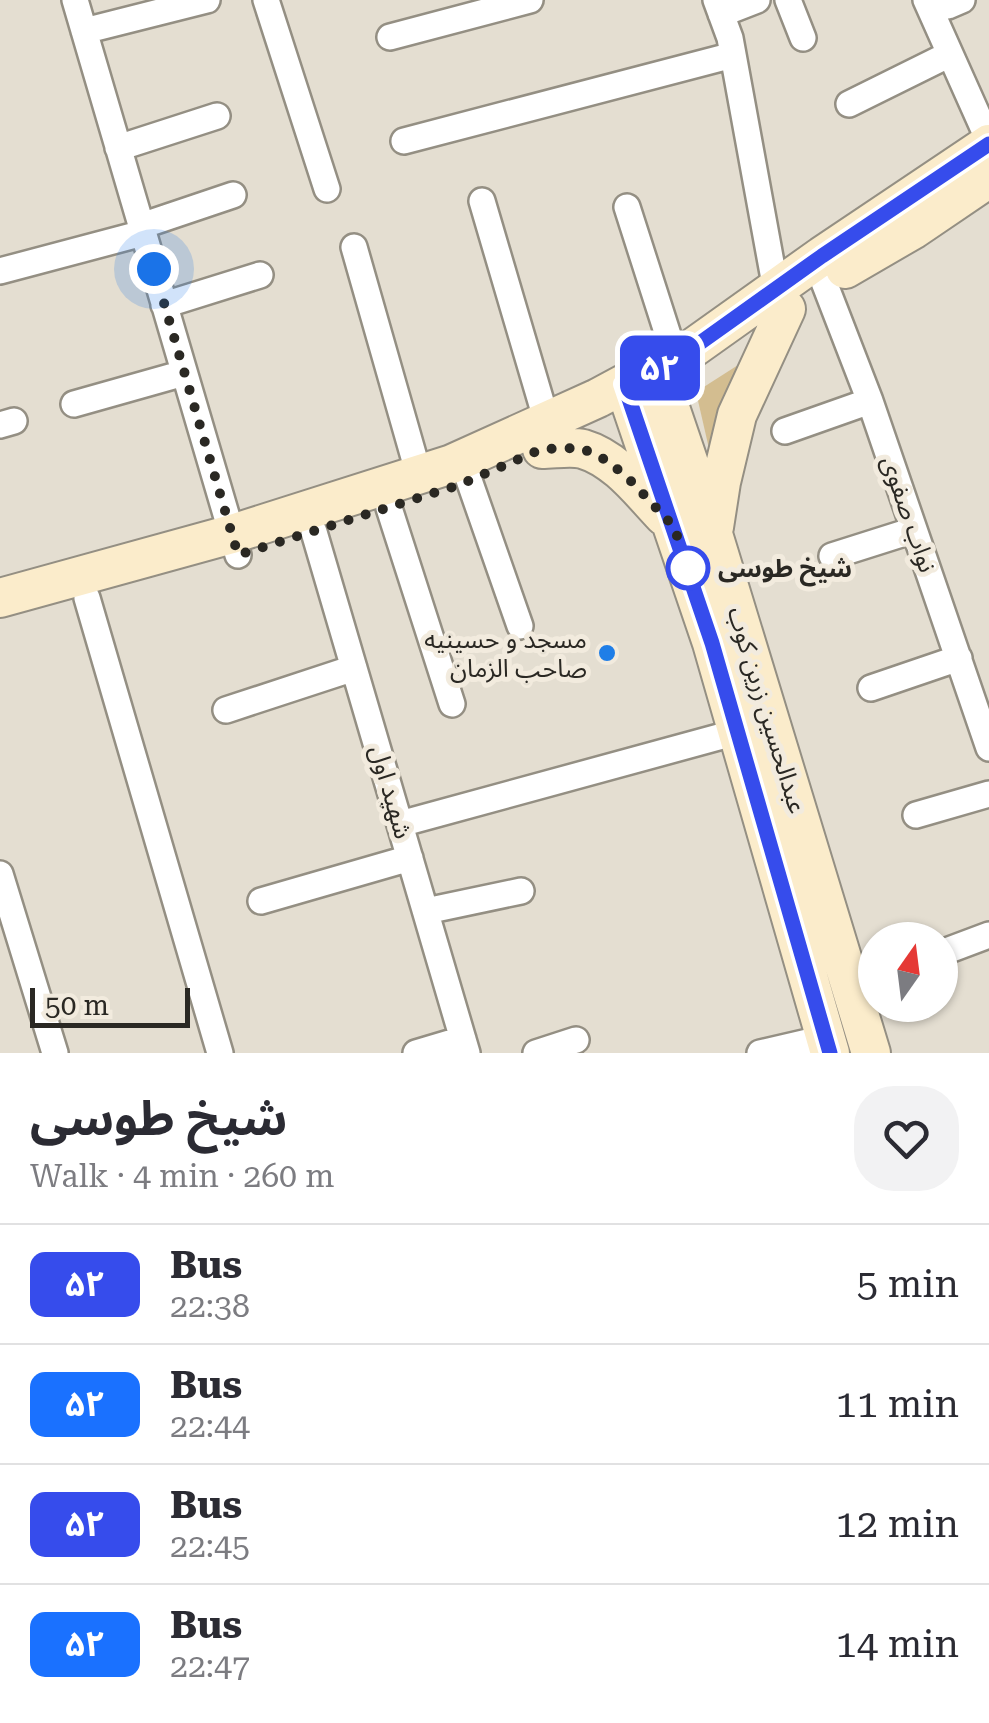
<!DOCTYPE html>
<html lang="en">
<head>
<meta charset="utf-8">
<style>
	body { margin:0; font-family:"Roboto Serif","Noto Sans Arabic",serif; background:#f2f2f3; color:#2b2b33; height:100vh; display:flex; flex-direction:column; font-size:38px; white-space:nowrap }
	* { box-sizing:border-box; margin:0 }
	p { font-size:32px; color:#7c7c81 }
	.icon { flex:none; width:55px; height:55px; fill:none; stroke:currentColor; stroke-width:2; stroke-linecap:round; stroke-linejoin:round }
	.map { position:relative; height:1053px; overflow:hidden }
	.drawer { display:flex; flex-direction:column; background:#fff; flex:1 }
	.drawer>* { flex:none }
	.badge { padding:0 20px; border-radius:15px; font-size:35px; line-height:65px }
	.needle { width:65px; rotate:14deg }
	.buttons { position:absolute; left:858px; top:922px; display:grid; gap:20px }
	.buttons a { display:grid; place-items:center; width:100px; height:100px; border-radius:50%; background:#fff; box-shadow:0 2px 8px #0004; font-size:50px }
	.scale { position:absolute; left:30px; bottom:25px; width:160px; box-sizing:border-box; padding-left:10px; border:5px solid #2a2823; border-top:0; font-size:28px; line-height:35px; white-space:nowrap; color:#2a2823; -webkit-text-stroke:8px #f2ebde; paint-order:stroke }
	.you { position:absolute; width:50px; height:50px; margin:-25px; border:8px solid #fff; border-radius:50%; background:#1a73e8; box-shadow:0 0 0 15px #1a73e833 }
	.map>.badge { position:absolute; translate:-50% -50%; box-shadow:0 0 0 5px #fff }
	.round { display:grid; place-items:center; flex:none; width:105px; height:105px; border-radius:40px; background:#f2f2f3 }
	.headline { display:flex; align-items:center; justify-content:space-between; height:170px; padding:0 30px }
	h1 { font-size:48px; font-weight:700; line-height:75px }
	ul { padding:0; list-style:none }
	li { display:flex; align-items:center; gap:30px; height:120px; padding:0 30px; border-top:2px solid #e1e1e2 }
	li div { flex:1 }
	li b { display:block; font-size:38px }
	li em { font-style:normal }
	li .badge { min-width:110px; font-weight:700; text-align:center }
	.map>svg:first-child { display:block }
</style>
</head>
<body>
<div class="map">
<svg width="989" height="1053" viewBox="0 0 989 1053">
	<rect width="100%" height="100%" fill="#e4ded1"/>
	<path fill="#d3bd90" d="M749,358l-36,108 -17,-74z"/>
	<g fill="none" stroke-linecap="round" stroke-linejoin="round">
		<defs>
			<path id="minor" d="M75,0l163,555
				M266,0l61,189
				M716,0l14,38 46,252
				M788,0l15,38
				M926,0l63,141
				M946,0l2,6 14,-6
				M721,14l36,-14
				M84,31l123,-31
				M390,37l140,-37
				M849,104l101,-50
				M404,141l329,-86
				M118,148l99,-32
				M482,201l65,221
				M627,207l49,153
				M141,226l92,-31
				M354,247l65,228
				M0,271l143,-38
				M824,282l46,119 119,347
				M164,305l96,-30
				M74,404l110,-31
				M0,425l14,-4
				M785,431l85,-30
				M469,480l51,146
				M389,508l63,196
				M314,532l153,521
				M832,556l82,-26
				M87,598l133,455
				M871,688l88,-30
				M226,710l128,-42
				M916,815l73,-21
				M400,824l337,-92
				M0,874l55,179
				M261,901l149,-43
				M426,911l95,-20
				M941,953l48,-18
				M416,1053l47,-14
				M536,1053l40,-13
				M760,1053l65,-15"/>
			<path id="secondary" d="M845,269l69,-40 75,-51
				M653,372l11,18 49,144 158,519
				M624,384l88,259 118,410
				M542,449c13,0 29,-3 41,0 34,10 58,43 81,67
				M714,527l7,-45 16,-67 49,-106
				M0,598l232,-64 220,-70 146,-66 26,-14 52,-24 146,-104 167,-112"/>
		</defs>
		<use href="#minor" stroke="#948f83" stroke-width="30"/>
		<use href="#secondary" stroke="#948f83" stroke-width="42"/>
		<use href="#minor" stroke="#fff" stroke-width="25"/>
		<use href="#secondary" stroke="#fbeccb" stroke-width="38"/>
	</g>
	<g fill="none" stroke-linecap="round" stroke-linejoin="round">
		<defs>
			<path id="line" d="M830,1053l-118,-410 -88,-259 52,-24 146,-104 167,-112"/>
		</defs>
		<use href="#line" stroke="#fff" stroke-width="22"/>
		<use href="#line" stroke="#364cec" stroke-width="15"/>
		<path stroke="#2a2823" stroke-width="10" stroke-dasharray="0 18" d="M154,269l84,286 221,-70 83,-36 39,-1 27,13 24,21 42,45 14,41"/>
	</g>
	<circle fill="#fff" stroke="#364cec" stroke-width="5" cx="688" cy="568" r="20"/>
	<circle fill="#1f7ee7" stroke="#f2ebde" stroke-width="4" cx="607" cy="653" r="10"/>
	<g text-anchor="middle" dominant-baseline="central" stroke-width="10" stroke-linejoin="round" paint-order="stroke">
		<g font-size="25" fill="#2a2823" stroke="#f2ebde">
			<text transform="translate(909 514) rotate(71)">نواب صفوی</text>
			<text transform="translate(767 710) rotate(73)">عبدالحسین زرین کوب</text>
			<text transform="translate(391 792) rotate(74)">شهید اول</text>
		</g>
		<g font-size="25" font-weight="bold" fill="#2a2823" stroke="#f2ebde" text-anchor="start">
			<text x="718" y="568">شیخ طوسی</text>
		</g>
		<g font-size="25" fill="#2a2823" stroke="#f2ebde" text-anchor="end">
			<text x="587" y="639">مسجد و حسینیه<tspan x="587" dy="29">صاحب الزمان</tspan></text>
		</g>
	</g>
</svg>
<div class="buttons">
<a><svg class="needle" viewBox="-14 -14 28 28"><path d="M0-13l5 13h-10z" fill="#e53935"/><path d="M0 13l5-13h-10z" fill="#7c7c81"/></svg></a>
</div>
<div class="scale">50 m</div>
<div class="you" style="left:154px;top:269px"></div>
<b class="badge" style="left:660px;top:368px;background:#364cec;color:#fff">۵۲</b>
</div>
<section class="drawer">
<div class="headline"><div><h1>شیخ طوسی</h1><p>Walk · 4 min · 260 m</p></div><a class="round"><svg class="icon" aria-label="heart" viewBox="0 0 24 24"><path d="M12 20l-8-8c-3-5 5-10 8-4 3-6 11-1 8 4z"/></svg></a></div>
<ul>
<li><span class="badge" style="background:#364cec;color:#fff">۵۲</span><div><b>Bus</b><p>22:38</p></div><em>5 min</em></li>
<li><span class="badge" style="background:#1a71ff;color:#fff">۵۲</span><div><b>Bus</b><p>22:44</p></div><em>11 min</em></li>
<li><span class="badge" style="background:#364cec;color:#fff">۵۲</span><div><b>Bus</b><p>22:45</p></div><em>12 min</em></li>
<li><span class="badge" style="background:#1a71ff;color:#fff">۵۲</span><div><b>Bus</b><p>22:47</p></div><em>14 min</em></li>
</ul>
</section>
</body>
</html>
